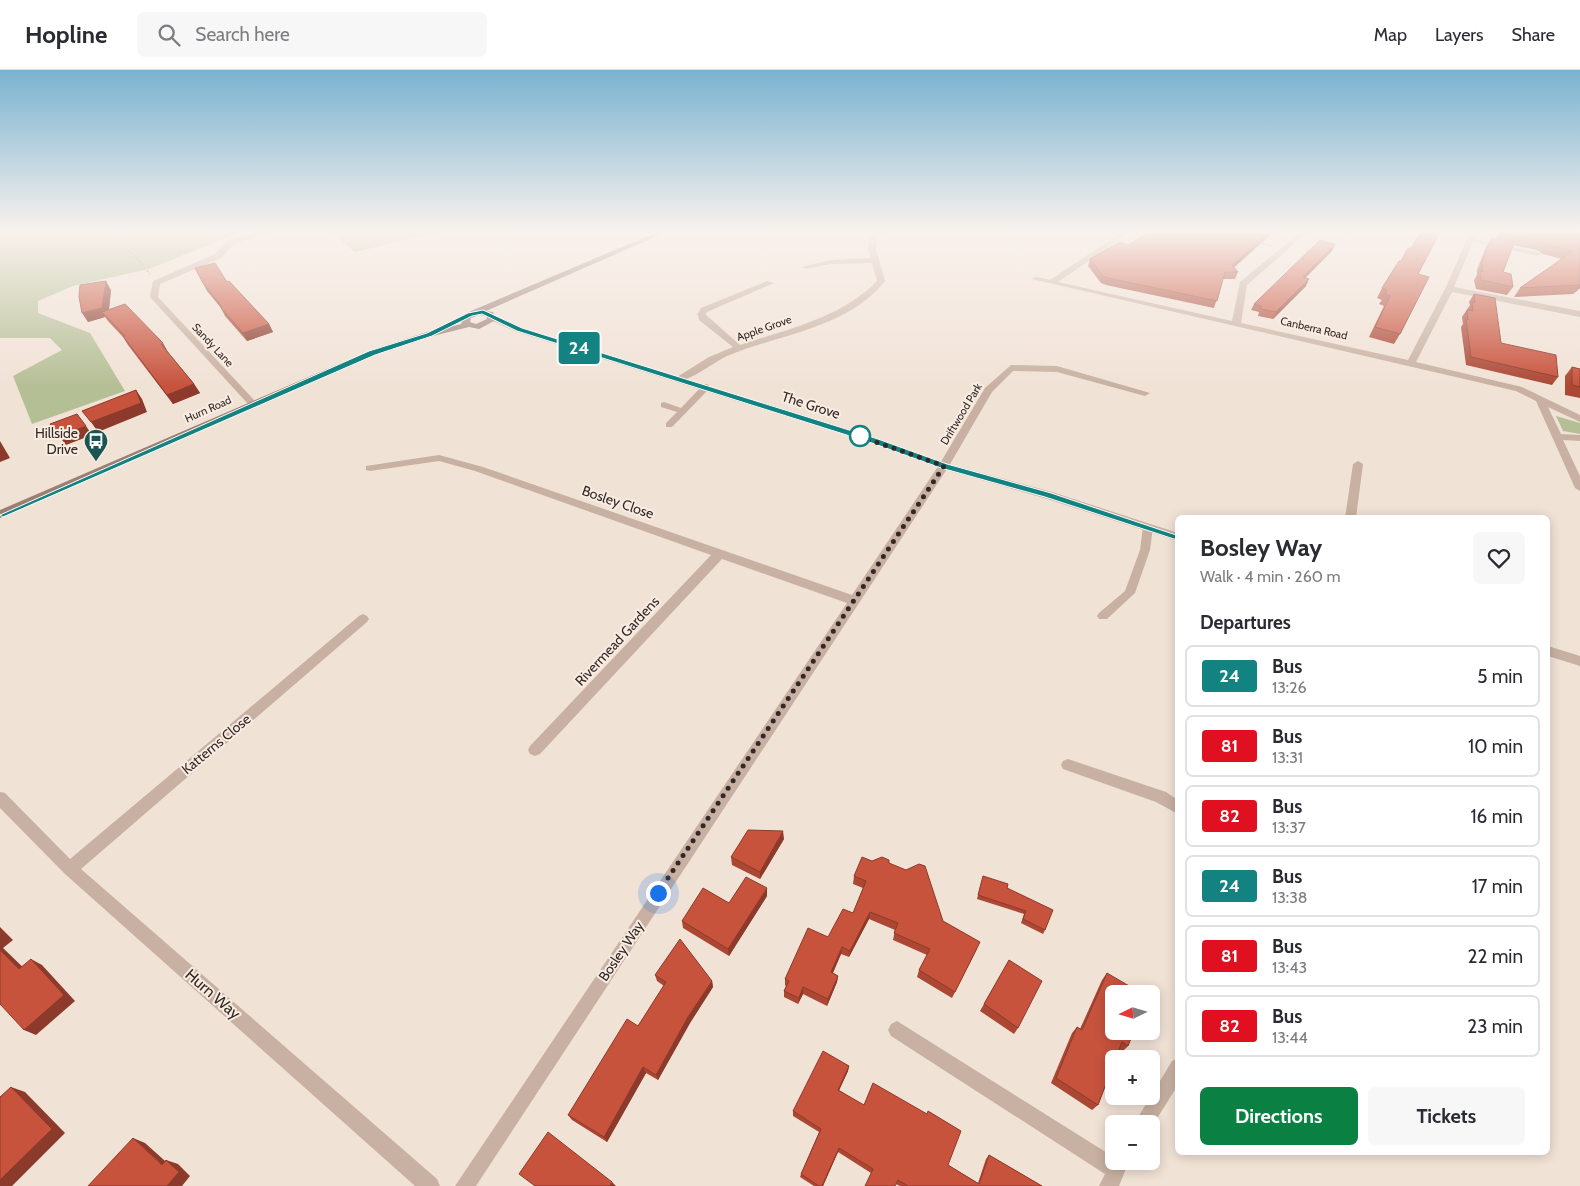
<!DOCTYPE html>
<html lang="en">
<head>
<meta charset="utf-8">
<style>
	body { margin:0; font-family:Cabin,sans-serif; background:#f7f7f7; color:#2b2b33; height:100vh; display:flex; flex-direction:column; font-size:19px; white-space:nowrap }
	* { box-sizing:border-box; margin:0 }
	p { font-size:16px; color:#7c7c81 }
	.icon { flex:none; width:28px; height:28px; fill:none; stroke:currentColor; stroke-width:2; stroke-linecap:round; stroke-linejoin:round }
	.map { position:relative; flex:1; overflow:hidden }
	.panel { position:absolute; left:1175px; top:445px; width:375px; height:640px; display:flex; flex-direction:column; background:#fff; border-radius:8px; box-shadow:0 2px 12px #0003 }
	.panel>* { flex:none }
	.badge { padding:0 10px; border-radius:4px; font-size:18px; line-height:32px }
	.needle { width:32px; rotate:265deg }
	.tools { position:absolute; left:1105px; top:915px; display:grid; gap:10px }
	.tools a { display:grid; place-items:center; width:55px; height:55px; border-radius:8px; background:#fff; box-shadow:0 2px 12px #0003; font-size:25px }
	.you { position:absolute; width:25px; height:25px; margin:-12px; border:4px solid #fff; border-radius:50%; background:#1a73e8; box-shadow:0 0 0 8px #1a73e833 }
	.map>.badge { position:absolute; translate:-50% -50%; box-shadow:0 0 0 2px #fff }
	h2 { padding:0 25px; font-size:19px; line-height:45px }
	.round { display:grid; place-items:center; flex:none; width:52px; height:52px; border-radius:8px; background:#f7f7f7 }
	.overview { display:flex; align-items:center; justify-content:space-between; height:85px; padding:0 25px }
	h1 { font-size:24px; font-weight:700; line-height:38px }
	.primary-button { display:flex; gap:10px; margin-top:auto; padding:10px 25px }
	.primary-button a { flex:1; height:58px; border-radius:8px; background:#0b8043; color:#fff; font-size:20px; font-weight:700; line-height:58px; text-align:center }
	.primary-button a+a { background:#f7f7f7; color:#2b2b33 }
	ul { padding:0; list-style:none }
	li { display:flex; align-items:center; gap:15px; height:62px; margin:0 10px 8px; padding:0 15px; border:2px solid #e1e1e2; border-radius:8px }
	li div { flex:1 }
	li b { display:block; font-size:19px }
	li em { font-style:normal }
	li .badge { min-width:55px; font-weight:700; text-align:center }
	header { display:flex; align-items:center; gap:30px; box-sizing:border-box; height:70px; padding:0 25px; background:#fff; border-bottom:1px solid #e1e1e2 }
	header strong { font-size:24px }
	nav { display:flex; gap:28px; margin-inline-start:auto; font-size:18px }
	.search { width:350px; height:45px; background:#f7f7f7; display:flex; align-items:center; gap:12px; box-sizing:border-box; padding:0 18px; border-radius:8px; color:#7c7c81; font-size:19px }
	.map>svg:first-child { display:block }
</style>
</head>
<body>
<header>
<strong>Hopline</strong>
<div class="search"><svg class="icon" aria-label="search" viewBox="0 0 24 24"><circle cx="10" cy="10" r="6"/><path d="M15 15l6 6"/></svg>Search here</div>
<nav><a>Map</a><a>Layers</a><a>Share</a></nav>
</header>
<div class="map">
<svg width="1580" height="1116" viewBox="0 0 1580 1116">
	<rect width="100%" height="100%" fill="#f1e2d6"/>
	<path fill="#b5bf96" d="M0,160h245l-96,39 -76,17 -35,15v12l52,20 35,58 -93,33 -19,-48 49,-26 -12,-12h-50z
		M328,160h119l-92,22z
		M1556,346l24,7v11l-17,-3z"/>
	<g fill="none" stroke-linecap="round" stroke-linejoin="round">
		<path stroke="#b49a8c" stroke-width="2" stroke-dasharray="2 2" stroke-linecap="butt" d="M103,160l34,28 13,16
			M1258,172l13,4"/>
		<path fill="#c8b1a2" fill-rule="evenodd" d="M1470,168l67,14 4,2 -4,2 -69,-15 -1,-1z
			M767,211l7,2 -67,29 -3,5 -7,-2 4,-7z
			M706,314l3,1v4l-37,38h-6v-4l11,-11 -16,-5v-4l3,-1 17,6 22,-23z
			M1148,454l5,3 -3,23 -15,43 -28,26h-8l-2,-3 2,-3 26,-22 15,-41 3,-23z"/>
		<path fill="#c8b1a2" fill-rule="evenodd" d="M266,160h11l-43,14 -13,14 -61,26 -2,13 97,104v4h-6l-99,-108 3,-16 62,-27 13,-14z
			M877,160h8l-8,7 -1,12 9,32c-37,47 -105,53 -158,75 -11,5 -40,27 -50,25v-4l32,-20 24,-10 -34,-27 -1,-7h6l36,32c48,-16 101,-27 137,-64l-5,-18 -42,1 -24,5 -4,-2 28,-7 41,-2 -3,-9 1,-13z
			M1125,160h8l-75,52 174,39 8,-39 63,-52h7l-63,55 -6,38 167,37 37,-71 26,-59h7l-24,57 126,24v6l-128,-25 -36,70 106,25 58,28v7l-32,-15 13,27 19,1v6l-17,-1 17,36v15l-5,-3 -39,-87 -20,-10 -484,-112 4,-2 14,3z
			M1011,295l46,1 93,27 -5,3 -88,-24 -44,-1 -21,21 -43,74 -473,720h-21l392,-583 -125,-44 -182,195 -5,2 -5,-2 -2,-4 2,-4 181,-191 -236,-84 -36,-10 -69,10 -4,-1v-4l73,-11 44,12 369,128 87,-130 46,-77z
			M1358,391l5,3 -7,54h-11l8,-54z
			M363,544l4,2 2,3 -2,3 -286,247 356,310 3,7h-25l-350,-312 -65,-66v-16l5,1 65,66 289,-243z
			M1068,689l98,33 12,8v14l-22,-12 -93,-33 -2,-4 2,-4z
			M897,951l215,135 2,-2v7h15l-10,25h-20l6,-12 -214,-138 -3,-6 3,-6z
			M1178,988v27l-27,43v-4h-17l38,-63z"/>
		<path fill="#c8b1a2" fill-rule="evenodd" d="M493,245l30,13 356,111 69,25 104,28 126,41v8l-134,-43 -104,-30 -69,-25 -354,-111 -27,-12 -1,-2z
			M1548,576l32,10v10l-32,-10z"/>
		<path fill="#9c7f74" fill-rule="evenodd" d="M662,160h9l-185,81 7,1 3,8 -17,9 -10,-2 -36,9 -58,19 -375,163v-8l369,-159 58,-19 34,-8 3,-9 7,-4zM479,245l7,1 1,3 -11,5 -6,-2 1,-4z"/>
	</g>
	<path fill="#ac4734" d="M1151,160h125l-42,37 4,5 -3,7h-12l-9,29 -108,-23 -5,-2 -13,-17 2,-7 39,-14z
		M1337,160h14l-3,3z
		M1501,160h79v58l-7,6 -59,3 6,-9 42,-29 -19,-5 -6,-4 -24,-5 -10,27 10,15 -6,8 -31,-6 -2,-9 3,-5v-5l9,-23 6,-9 3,1z
		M1420,165l-2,39 -18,60 -6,10 -25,-7 15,-31 -5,-2 3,-4 -5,-2 5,-10 19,-27z
		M1335,174l-3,7 -27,27 1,8 -33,33 -15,-3 1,-4 -8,-2 3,-6z
		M195,198l32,14 42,42 4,8 -26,9 -22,-25 -4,-8 -14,-17z
		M111,220l-2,20 59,42 26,32 6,9 -27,11 -45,-59 -5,-8 -15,-16 -3,-4 -17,5z
		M1474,224l27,49 57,34 -6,8 -86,-20 -5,-38 2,-3 -1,-7 8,-12 -1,-3z
		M1572,297l8,2v29l-15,-3v-19z
		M784,769l-24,40 -28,-14 -1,-8z
		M872,791l17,2 54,58 34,28 -25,49 -35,-21 2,-7 8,-15 -34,-15 2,-10 -26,-11 -20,38 -8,-3 -8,19 5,3 -1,6 -10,24 -24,-12 -5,10 -14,-7v-6l2,-5 -1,-1v-6l68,-66 10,-25 -10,-4 1,-8z
		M983,806l24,12 38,42 -2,4 -22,-11 3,-9 -47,-15z
		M767,826l-38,60 -46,-28 -1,-7z
		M1009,890l9,68 -4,6 -34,-23z
		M1107,903l7,21 14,52 -6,6 -3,-2 -21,55 -6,5 -41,-27 21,-50 5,-6 3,2 22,-49z
		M655,905l57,6 1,6 -23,36 -32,57 -12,-7 -39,69 -35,-22 -4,-5 70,-89 26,-40 -7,-5z
		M849,996l-1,5 -9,19 109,75 30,18 8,-24 3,-4 53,31h-142l-29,-13 -33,-21 -15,34h-9l-14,-9 1,-3 18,-42 -26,-16v-5z"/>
	<path fill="#8c3a2b" d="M1271,160h5l-47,42 3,-7z
		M1335,174l-3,7 -32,32 3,-6z
		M1309,209l-3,7 -33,33 3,-7z
		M106,211l5,9 -3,27 -6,-5 3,5 -17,5 -6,-9z
		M1580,215v3l-7,6z
		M269,254l4,8 -26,9 -4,-8z
		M163,273l5,9 -2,1 -5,-9z
		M194,314l6,9 -27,11 -6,-9z
		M136,320l6,9 5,13 -49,20 -7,-10z
		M86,356l6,9 -26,10 -7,-9z
		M0,371l10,17 -10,4z
		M783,761l1,8 -24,40v-7z
		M767,818v8l-38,60 -1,-7z
		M870,842l-1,7 -20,38 1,-6z
		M0,857l13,13 -10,8 28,27 -12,-6 -19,-19z
		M842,877l-1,7 -11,25 1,-7z
		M31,889l11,6 33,36 -39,34 -12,-5z
		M838,906l-1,6 -10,24 1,-7z
		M712,911l1,6 -23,36 -32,57 -2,-5 32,-58z
		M803,917v7l-5,10 1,-6z
		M849,996l-1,5 -11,24 1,-5z
		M643,997l3,6 -39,69 -3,-5z
		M11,1017l14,5 40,41 -53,53h-12v-6z
		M133,1068l12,5 29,26 -12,-4z
		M839,1078l-1,4 -15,34h-1z
		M166,1090l12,4 12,12 -8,10h-15z
		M612,1112l4,4h-6z"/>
	<path fill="#c8533d" stroke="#8c3a2b" d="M1151,160h120l-39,35 6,7h-13l-8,29 -109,-23 -5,-2 -13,-17 30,-17 9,3z
		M1423,160h18l-23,44 11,3 -29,57 -25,-7 15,-31 -5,-2 2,-4 -5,-2 17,-27h2l7,-13 2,1z
		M1501,160h79v55h-1l-59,3 53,-37 -24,-6 -6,-3 -44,-10z
		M1492,168l22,5 -11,29 8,2 2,13 -32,-7 -1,-9 3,1 -1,-10z
		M1320,170l15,4 -32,33 6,2 -33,33 -15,-3v-3l-7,-2z
		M215,193l12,19 2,-1 40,43 -26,9 -22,-25 1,-1 -19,-24 -8,-15z
		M106,211l-4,27 -20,5 -3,-16 1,-12z
		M1474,224l21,4 6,45 55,12 2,22 -87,-20 -5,-38 2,1 -1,-10 6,1 -1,-9 3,1z
		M125,234l38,39 -2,1 33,40 -27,11 -44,-59h2l-23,-24z
		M1572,297l8,2v18l-8,-2z
		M136,320l5,13 -50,19 -9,-11z
		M77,344l9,12 -27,10 -9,-12z
		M748,760l35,1 -23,41 -29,-15z
		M862,787l10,4 10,-4 7,3v3l17,7 13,-6 6,2 18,55 37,21 -25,50 -36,-22 11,-21 -36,-16 4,-10 -28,-11 -20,39 -8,-4 -11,25 7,4 -10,23 -25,-12 -4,11 -15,-7 5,-10 -4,-2 23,-51 20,9 15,-28 10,4 13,-32 -12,-5z
		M983,806l25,8 -1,4 46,22 -8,20 -22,-11 3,-8 -48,-16z
		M746,807l21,11 -39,61 -46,-28 21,-33 26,15z
		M680,869l32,42 -24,36 -32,58 -13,-8 -39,70 -36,-22 59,-96 11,7 28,-44 -11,-7z
		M0,880l19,19 12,-10 33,36 -40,35 -24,-26z
		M1009,890l33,21 -24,47 -34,-24z
		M1107,903l34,20 -1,1h-26v37h20l-6,15 -6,-4 -7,17h-1v4l-16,42 -42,-27 21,-51 5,3z
		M823,981l26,15 -11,24 26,15 9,-22 54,31 1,-3 33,20 -13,34 31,19 10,-29 53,31h-134l-10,-6 -3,6h-30l8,-17 -34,-21 -17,38h-3l-18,-12 20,-45 -28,-18z
		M11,1017l41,42 -52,51v-83z
		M548,1062l64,50 -2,4h-75l-16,-12z
		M133,1068l29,27 4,-5 13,12 -12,14h-79z"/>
	<linearGradient id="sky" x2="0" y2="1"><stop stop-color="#7ab2d0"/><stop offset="0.51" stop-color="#f9f2ed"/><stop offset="1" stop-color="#f9f2ed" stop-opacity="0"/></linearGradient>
	<rect width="1580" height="316" fill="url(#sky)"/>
	<path fill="#128380" stroke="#fff" d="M483,240l39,18 356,111 69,25 104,29 131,44 -8,2 -129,-42 -104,-29 -69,-25 -355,-112 -35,-17 -10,2 -40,20 -57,19 -372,162 -3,-2 369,-164 58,-18 41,-20z"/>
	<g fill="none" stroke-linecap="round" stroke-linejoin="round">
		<path stroke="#332825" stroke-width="5" stroke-dasharray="0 9" d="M658,823l286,-427 -88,-31 4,1"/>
	</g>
	<defs>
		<symbol id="bus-pin" viewBox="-11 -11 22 30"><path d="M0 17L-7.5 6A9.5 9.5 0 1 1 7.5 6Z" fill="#1a5554" stroke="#f9ece2"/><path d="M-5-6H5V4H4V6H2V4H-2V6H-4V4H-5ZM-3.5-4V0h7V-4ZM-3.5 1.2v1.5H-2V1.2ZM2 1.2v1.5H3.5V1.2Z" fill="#fff"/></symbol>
	</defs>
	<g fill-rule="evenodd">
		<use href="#bus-pin" x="82" y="357" width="28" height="38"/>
	</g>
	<circle fill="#fff" stroke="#128380" stroke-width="2.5" cx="860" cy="366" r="10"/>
	<g text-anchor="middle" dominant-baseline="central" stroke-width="4" stroke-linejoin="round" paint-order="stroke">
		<g font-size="11" fill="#332825" stroke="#f9ece2">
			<text transform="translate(764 258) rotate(-19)">Apple Grove</text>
			<text transform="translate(1314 258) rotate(13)">Canberra Road</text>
			<text transform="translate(213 275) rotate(47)">Sandy Lane</text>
			<text transform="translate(208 339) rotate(-24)">Hurn Road</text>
			<text transform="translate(961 344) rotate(-59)">Driftwood Park</text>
		</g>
		<g font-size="14" fill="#332825" stroke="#f9ece2">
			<text transform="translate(811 335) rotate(18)">The Grove</text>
			<text transform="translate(618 432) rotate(19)">Bosley Close</text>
			<text transform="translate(617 571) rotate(-47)">Rivermead Gardens</text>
			<text transform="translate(216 674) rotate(-40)">Katterns Close</text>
			<text transform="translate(621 881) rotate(-56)">Bosley Way</text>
		</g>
		<g font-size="14" fill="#332825" stroke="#f9ece2" text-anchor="end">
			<text x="78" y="363">Hillside<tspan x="78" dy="16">Drive</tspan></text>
		</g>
		<g font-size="16" fill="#332825" stroke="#f9ece2">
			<text transform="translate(213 924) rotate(41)">Hurn Way</text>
		</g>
	</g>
</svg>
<div class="tools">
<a><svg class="needle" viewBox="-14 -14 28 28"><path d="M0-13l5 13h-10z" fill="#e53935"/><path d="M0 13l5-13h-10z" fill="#7c7c81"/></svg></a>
<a>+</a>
<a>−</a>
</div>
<div class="you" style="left:658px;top:823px"></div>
<b class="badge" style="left:579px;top:278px;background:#128380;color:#fff">24</b>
<section class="panel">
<div class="overview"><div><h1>Bosley Way</h1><p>Walk · 4 min · 260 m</p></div><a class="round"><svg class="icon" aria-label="heart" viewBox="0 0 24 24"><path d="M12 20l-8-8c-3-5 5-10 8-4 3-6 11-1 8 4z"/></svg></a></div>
<h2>Departures</h2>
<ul>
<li><span class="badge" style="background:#128380;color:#fff">24</span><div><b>Bus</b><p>13:26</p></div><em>5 min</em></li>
<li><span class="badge" style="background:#e01021;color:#fff">81</span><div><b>Bus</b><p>13:31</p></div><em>10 min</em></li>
<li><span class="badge" style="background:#e01021;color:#fff">82</span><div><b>Bus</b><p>13:37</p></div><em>16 min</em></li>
<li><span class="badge" style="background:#128380;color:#fff">24</span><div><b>Bus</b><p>13:38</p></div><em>17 min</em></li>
<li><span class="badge" style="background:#e01021;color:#fff">81</span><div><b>Bus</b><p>13:43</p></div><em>22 min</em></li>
<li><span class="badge" style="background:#e01021;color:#fff">82</span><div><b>Bus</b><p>13:44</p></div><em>23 min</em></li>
</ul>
<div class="primary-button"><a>Directions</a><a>Tickets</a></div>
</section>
</div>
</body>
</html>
